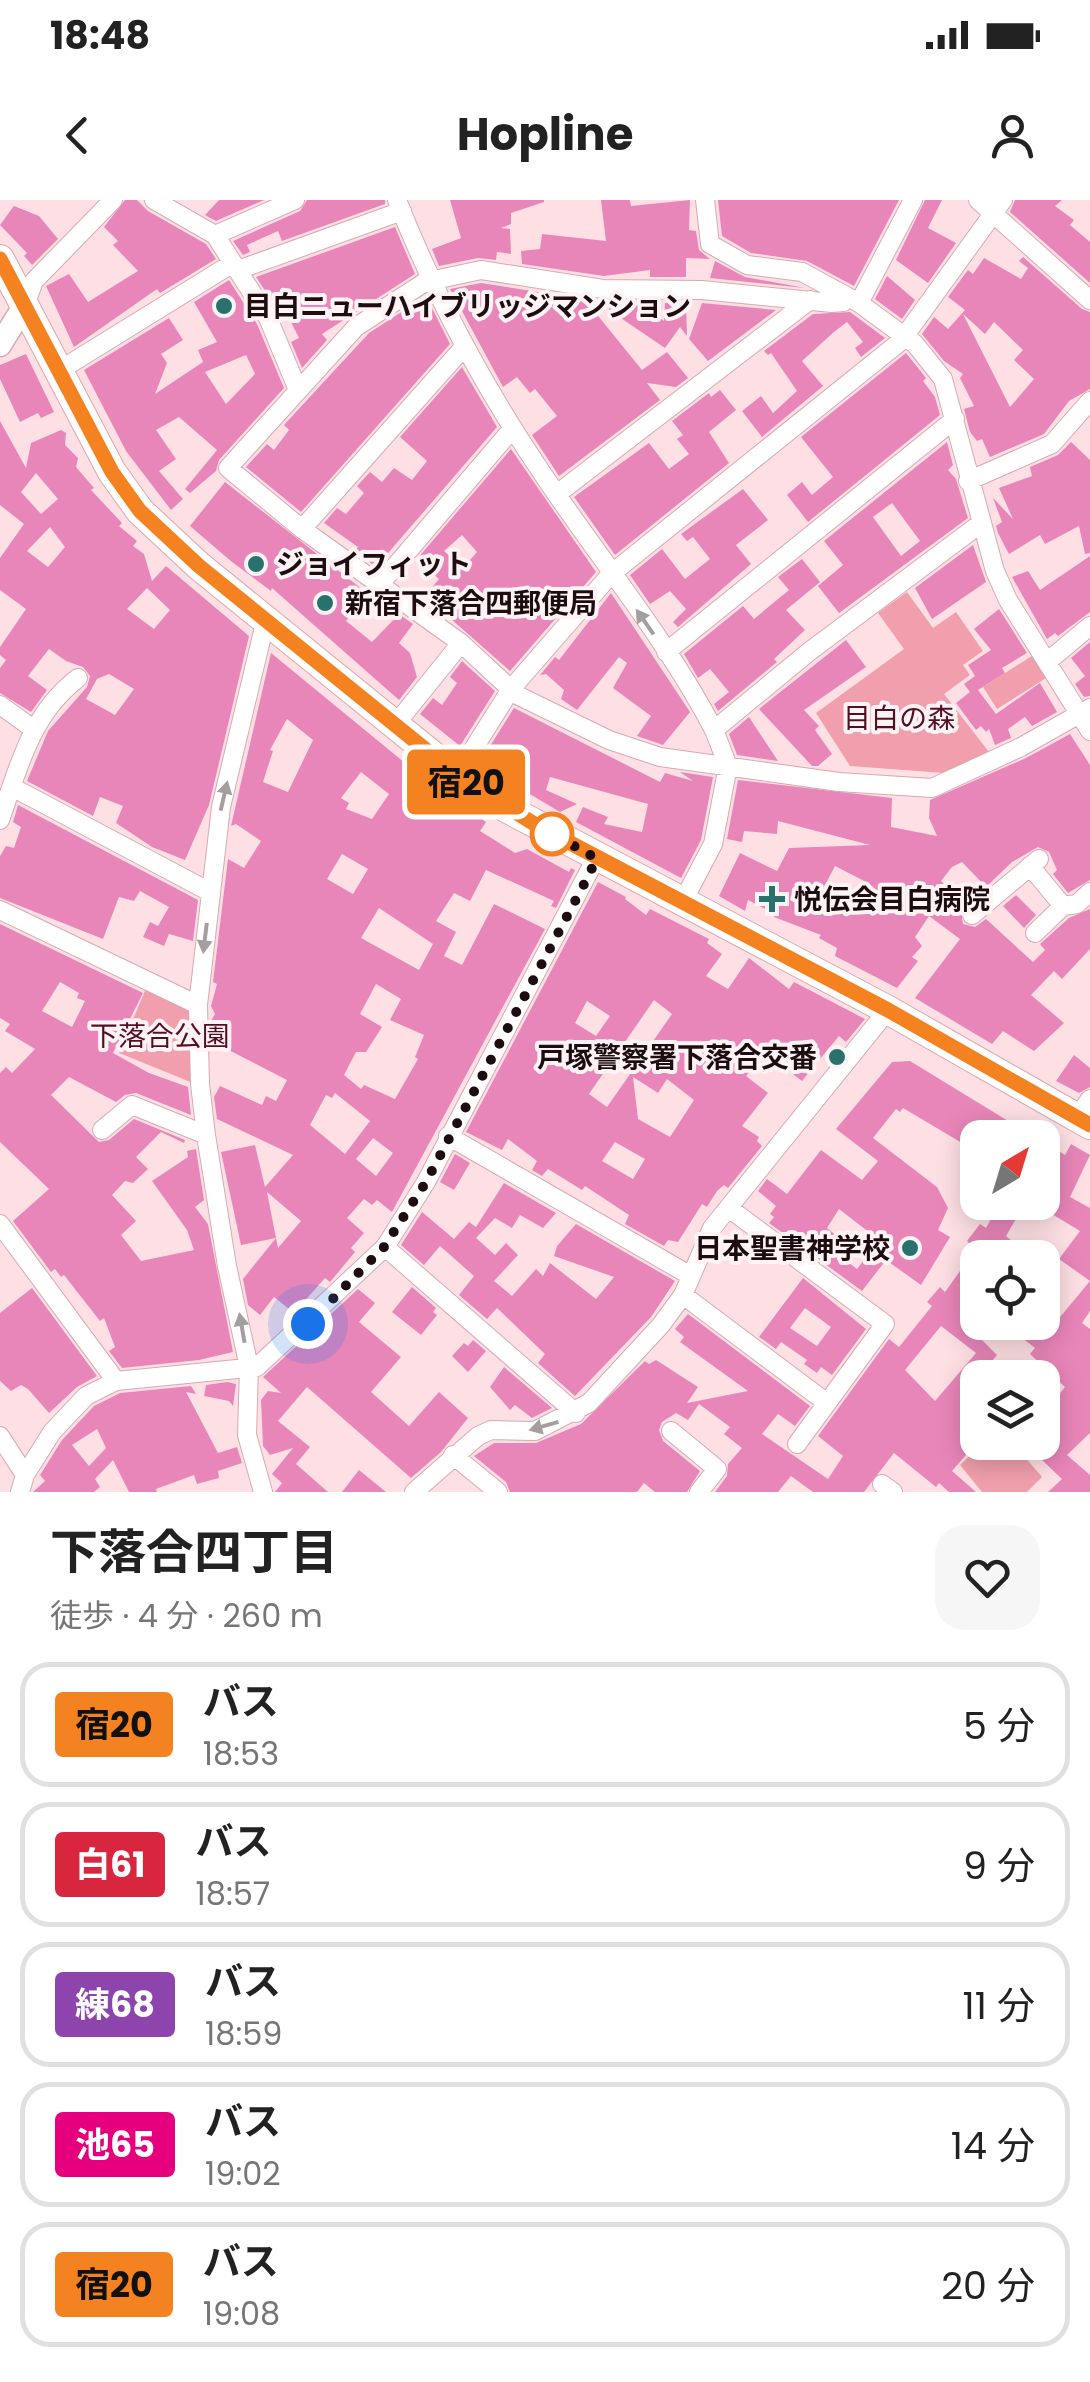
<!DOCTYPE html>
<html lang="ja">
<head>
<meta charset="utf-8">
<style>
	body { margin:0; font-family:Poppins,"Noto Sans JP",sans-serif; background:#f6f6f6; color:#222; height:100vh; display:flex; flex-direction:column; font-size:38px; white-space:nowrap }
	* { box-sizing:border-box; margin:0 }
	p { font-size:32px; color:#767676 }
	.icon { flex:none; width:55px; height:55px; fill:none; stroke:currentColor; stroke-width:2; stroke-linecap:round; stroke-linejoin:round }
	.map { position:relative; height:1292px; overflow:hidden }
	.details { display:flex; flex-direction:column; background:#fff; flex:1 }
	.details>* { flex:none }
	.badge { padding:0 20px; border-radius:8px; font-size:35px; line-height:65px }
	.needle { width:65px; rotate:38deg }
	.controls { position:absolute; left:960px; top:920px; display:grid; gap:20px }
	.controls a { display:grid; place-items:center; width:100px; height:100px; border-radius:20px; background:#fff; box-shadow:0 5px 25px #0003; font-size:50px }
	.you { position:absolute; width:50px; height:50px; margin:-25px; border:8px solid #fff; border-radius:50%; background:#1a73e8; box-shadow:0 0 0 15px #1a73e833 }
	.map>.badge { position:absolute; translate:-50% -50%; box-shadow:0 0 0 5px #fff }
	.round { display:grid; place-items:center; flex:none; width:105px; height:105px; border-radius:30px; background:#f6f6f6 }
	.summary { display:flex; align-items:center; justify-content:space-between; height:170px; padding:0 50px }
	h1 { font-size:48px; font-weight:700; line-height:75px }
	ul { padding:0; list-style:none }
	li { display:flex; align-items:center; gap:30px; height:125px; margin:0 20px 15px; padding:0 30px; border:5px solid #e0e0e0; border-radius:30px }
	li div { flex:1 }
	li b { display:block; font-size:38px }
	li em { font-style:normal }
	li .badge { min-width:110px; font-weight:700; text-align:center }
	.status { display:flex; justify-content:space-between; align-items:center; height:70px; padding:0 50px; background:#fff; direction:ltr }
	.status svg { height:28px; fill:currentColor }
	header { display:flex; justify-content:space-between; align-items:center; height:130px; padding:0 50px; background:#fff; font-size:45px; font-weight:700 }
	.map>svg:first-child { display:block }
</style>
</head>
<body>
<div class="status"><b>18:48</b><svg viewBox="0 0 49 12"><path d="M0 12V9h3v3zM5 12V6h3v6zM10 12V3h3v9zM15 12V0h3v12zM26 1h20v11H26zM47 4h2v5h-2z"/></svg></div>
<header><svg class="icon" aria-label="back" viewBox="0 0 24 24"><path d="M15 5l-7 7 7 7"/></svg>Hopline<svg class="icon" aria-label="person" viewBox="0 0 24 24"><circle cx="12" cy="8" r="4"/><path d="M4 21q1-7 8-7t8 7"/></svg></header>
<div class="map">
<svg width="1090" height="1292" viewBox="0 0 1090 1292">
	<rect width="100%" height="100%" fill="#fee0e4"/>
	<path fill="#f19fac" d="M907,392l26,36 23,-16 27,39 -20,14 7,10 -26,19 45,58 -45,21 -94,-7 -34,-53 88,-64 -26,-36z
		M1032,456l14,22 -49,31 -14,-22z
		M147,786l45,21 1,76 -74,-30z
		M984,1242l29,1 29,34 -15,15h-45l-22,-27z"/>
	<path fill="#e986b9" fill-rule="evenodd" d="M125,0h12l11,11 58,33 10,15 -56,34 -3,-4 -83,58 -28,-61 23,-12 19,28 50,-31 -25,-26 5,-4 -14,-14z
		M219,0h45l-48,21 -11,-6z
		M307,0h78v4l-103,37 -4,-10 -31,14 3,7 -7,3 -10,-14 67,-30z
		M450,0h94v2l-33,11v11l-10,4 9,1 1,25 -14,-2 -1,8 -18,-2 -39,8 -7,-17 29,-11z
		M601,0h29l1,6 59,-6 -1,30 7,1 3,19 11,9 -24,-1v19h-36v-7l-46,6 -82,-12 -1,-13 19,-2 2,-15 64,7z
		M718,0h181l-45,86 -47,-25 -56,-8 -29,-17z
		M925,0h17l-14,28 28,15 -28,40 -32,-23z
		M1015,0h47l-7,6 19,14 -4,5 20,17v41l-80,-71z
		M14,6l25,10 19,23 -26,26 -8,-9 3,-3 -27,-28z
		M395,27l20,47 -93,60 5,6 -25,28 -11,-26 8,-4 -11,-22 -6,-9 -5,2 -21,-32z
		M1023,57l59,52 8,3v77l-21,12 -25,33 -54,23 -8,-18 -5,2 -7,-9 -6,-23 10,-3 -14,-28 3,-4 -19,-13 -22,-27 12,-17 14,12 17,-19 -17,-13 20,-27 5,4 11,-16 37,21 7,-11 -9,-7zM963,114l22,20 9,-12 29,28 -9,10 20,19 -24,28z
		M715,61l30,16 60,11 -95,-10z
		M887,76l28,24 -13,19 -27,-20z
		M229,80l28,44 27,64 -65,72 -3,11 -26,22 -5,-4 32,-39 -38,-33 -23,13 20,29 -17,12 24,28 -12,11 -45,-59 -42,-81 85,-52 14,22 -22,14 6,9 -12,31 48,-32 -5,-12 19,-8 -23,-40zM246,155l9,19 -29,30 -21,-32z
		M481,83l83,13 -1,6 23,-1 56,69 25,-18 21,26 -12,9 -29,-4 13,17 -101,76 -27,-41 25,-19 -22,-27 -5,4 -13,-16 -14,10 -53,-98z
		M426,96l24,48 -149,168 -55,-45 21,-23 7,6 15,-20 -5,-5 85,-92z
		M609,102h29l26,19 1,-18 21,-1 1,34 -7,-9 -15,21 -56,-38z
		M702,103l74,7 -68,51 -19,-22z
		M850,112l35,26 -24,19 -6,-9 8,-6 -16,-20 -13,10 -32,29 21,25 -61,51 -20,-26 19,-15 12,17 24,-22 -26,-38 -3,2 -4,-4 49,-37z
		M906,153l20,25 -3,3 12,16 5,18 -132,107 -21,-27 15,-13 10,13 21,-18 -32,-40z
		M26,154l28,58 -13,6 -3,-5 -18,9 -20,-43v-14z
		M462,167l35,60 -121,140 -21,-16 3,-4 -34,-24 13,-15 9,6 18,-21 -7,-7 13,-14 12,10 12,-14 18,12 15,-19 -27,-24z
		M720,190l16,20 -27,22 20,31 -114,92 -41,-58 75,-54 20,26 20,-15 -12,-15 6,-4 -11,-14 37,-28 2,4z
		M0,221l26,47 5,-25 30,-13 5,3 -1,12 13,13 -2,9 18,21 -3,2 31,33 -3,3 18,15 -4,5 11,8 8,27 14,-15 83,70 -40,169 -24,55 -33,-13 -36,-24 7,-17 -23,-9 -7,19 -66,-35 21,-50 39,-44 3,-11 -7,-9 -17,-6 -17,-12 -21,27 19,14 -16,22 -31,-19v-25l6,-8 -6,-5v-8l26,-38 -26,-19v-32l24,-34 -24,-19zM36,273l22,26 -17,15 -20,-22zM50,327l15,20 -17,20 -21,-16zM147,388l23,22 -16,19 -27,-20zM109,474l25,15 -19,26 -29,-16 11,-20z
		M947,242l6,23 -5,5 8,9 12,39 -129,95 -21,-27 25,-21 -19,-24zM892,303l28,38 -19,15 -28,-39z
		M1071,242l19,18v93l-5,1 -6,-28 -34,18 -5,-9 -31,19 -11,-21 -2,-7 6,-4 -9,-24 20,21 -14,-31 33,-12 -2,-9 28,-12z
		M511,249l85,123 -86,99 -85,-75 14,-17 -22,-20zM462,335l15,17 -14,16 -19,-17z
		M225,282l142,111 -21,28 26,21 27,-28 14,10 -14,19 11,10 7,24 -18,23 -127,-112 -1,3 -39,-29 -42,-36z
		M743,289l25,31 -32,25 15,19 -73,63 -5,-5 13,-13 -16,-18 -20,13 -20,-29 32,-26 23,30 25,-20 -17,-22 -6,4 -6,-7z
		M973,345l13,37 -54,37 -17,-31z
		M1090,356v56l-32,24 -3,-3 -8,6 -35,-62 16,-6 12,19z
		M802,359l18,23 -34,28 19,20 -31,29 3,3 -59,49 -4,-7 15,-12 -19,-23 -12,9 -14,-24 59,-48 11,13 35,-29 -11,-13z
		M611,393l79,119 -27,33 -26,-9 14,-20 -38,-28 14,-25 -8,-6 -42,53 -16,-11 3,-9 -18,-16 -6,1 15,-18 4,3z
		M999,409l28,44 -25,15 3,5 -27,17 18,24 44,-31 17,29 -25,14 -7,-9 -17,12 3,9 -16,7 -6,-16 -3,3 -5,-6 -5,4 -20,-27 14,-11 -6,-8 11,-8 -7,-11 23,-15 -17,-21z
		M846,440l20,27 -62,43 15,16 -4,4 17,24 -14,12h-6l-53,-57z
		M1090,442v54l-6,1 -9,-13 10,-8 -14,-18z
		M271,453l156,128 59,41 -6,9 35,22 12,-4 42,23 2,-4 4,2 -19,38 -5,-2 3,-5 -68,-31 -16,31 -16,-8 -18,28 20,11 -12,24 18,9 32,-61 51,25 -153,283 -15,-12 -5,5 -8,-6 -17,19 17,15 -13,15 4,4 -25,30 -5,-4 -31,35 -20,-16 -14,18 -12,-10 -5,-26 33,-41 -35,7 -20,-93 34,-7 10,42 28,-32 -76,-36 -3,-22 6,-11 42,19 4,-9 10,5 11,-21 -76,-39v-20l4,-7 -4,-8 6,-22 -4,-2 15,-123 16,9 17,-27 -25,-17 -5,2zM287,519l26,21 -25,52 -25,-10 10,-31 -3,-1zM361,572l28,22 -17,25 -26,-10 3,-6 -8,-5zM342,654l26,15 -15,25 -26,-15zM379,708l54,36 -14,26 -58,-32zM376,784l25,15 -11,21 34,15 -9,22 3,2 -23,40 -31,-14 -3,4 -17,-14 12,-23h10l16,-25 -22,-13zM335,893l35,28 -25,33 -35,-29 16,-30 6,3zM373,938l20,15 -17,23 -20,-17zM267,992l34,29 -23,27 -2,-10z
		M462,461l33,30 -35,55 -40,-32 13,-16 9,7 15,-22 -7,-6z
		M514,508l146,74 5,-9 28,8 -13,-9 33,5 -12,63 -20,38 -105,-56 7,-15 25,10 -4,7 38,8 6,-28 -98,-27 -4,13 31,14 -17,8 -74,-44 -6,-6z
		M749,517l29,44 -41,-6 -8,-21z
		M1070,534l20,31v115l-22,13 -15,-19 4,-4 -8,-18 -11,-5 -26,15 -26,25 -24,-25 -10,5 -11,14 4,4 -2,11 18,14 2,14 12,3 11,-8 47,43 12,-12 -5,-6 29,-26 21,-9v40l-28,30 -8,-8 -23,24 33,28 -30,28 -31,-20 -11,13 -77,-46 45,-59 -31,-23 -14,21 7,9 -10,11 6,4 -21,27 -62,-32 2,-8 -18,-10 2,-3 -47,-18 1,-3 -27,-14 -3,11 -26,-15 21,-43 37,18 12,-23 81,-3 -92,-24 -1,13 -33,-3 -2,11 -15,-3 11,-59 154,18 -1,29 46,9 -8,-18 1,-18 96,-42zM835,666l35,18 -13,25 -35,-18z
		M18,605l180,95 -5,41 -24,-7 -5,12 -21,-9 7,-15 8,4 11,-19 -29,-16 -6,10 -15,-4 -16,42 -103,-41v-42l6,-10 8,2 7,-21 -8,-5z
		M598,682l28,15 -1,2 21,16 4,-6 59,30 -2,4 15,11 -16,22 22,13 21,-31 40,31 5,-7 71,37 -19,23 -7,-6 -37,45 -37,-28 -19,23 22,17 -26,33 17,11 -2,4 5,5 -34,42 -4,-3 -7,6 -10,16 -5,-3 -24,38 -10,-2 -4,6 -39,-22 4,-9 -44,-29 -3,4 -34,-21 -6,7 -10,-6 5,-9 -29,-22 -6,11 -36,-18zM654,800l18,14 -65,93 -18,-13zM587,801l23,15 -14,20 -21,-13zM633,877l25,16 9,-14 27,21 -24,37 -32,-18zM615,942l30,17 -12,20 -31,-18z
		M1016,695l20,20 -12,13 -21,-22z
		M0,724l143,69 -30,60 36,20 39,14 3,28 -55,-22 -11,2 -9,7 -47,-25 -18,18 48,47 10,-2 25,-21 51,21 -1,3 -23,-11 -25,25 12,12 -15,14 -8,-2 -13,14 24,26 -15,14 20,26 53,-11 -7,-20 -35,-49 36,-24 -1,-6 9,-2 8,51 -9,7 13,17 25,128 -34,8 -77,8 -13,-17 6,-4 -11,-29 -4,3 -36,-46 -3,2 -6,-8 -4,3 -38,-51 36,-32 -49,-47v-69l6,-6 6,6 23,-24 -30,-18 5,-7 -10,-6zM60,782l19,11 -2,5 8,3 -13,26 -30,-16z
		M1074,855l16,13v19l-11,6 -23,-12z
		M910,861l126,77h-42l-21,-14 -11,19 -59,-35 -3,4 -4,-3 -23,29 64,49 11,21 -10,22 12,7 -29,48 -35,-25 -24,31 -93,-68 5,-6 -4,-3 6,-8 -18,-15 9,-12 20,15 34,-44 41,30 16,-19 -42,-32 56,-67zM839,1009l40,31 -22,29 -21,-16 8,-11 -17,-14z
		M1042,941l23,14 6,-11 19,11 -20,42 20,11v103l-8,12 8,6v104l-23,22 23,20v17h-42l14,-13 -39,-37h19v-40l7,6 16,-21 -35,-33 5,-6 -33,-26h54l34,-41 -31,-22 21,-28 -38,-23z
		M455,954l15,9 -16,27 -14,-8z
		M504,983l52,30 -13,15 -23,-13 -8,13 -17,-10 -19,20 19,17 11,-12 12,12 -24,26 18,15 24,-27 7,7 7,-13 46,36 18,-22 -60,-21 3,-10 19,-22 99,57 -24,36 -76,79 -37,-33 7,-9 -48,-46 -10,11 -28,-24 15,-19 -34,-30 -16,19 -23,-20 21,-33 32,27 15,-17 7,5z
		M1000,1002h26l-20,34 26,22h-54v66l-6,6 25,25 -10,12 12,11h-21v63l-26,30 24,21h-27l-10,-9 -3,4 -42,-34 -30,39h-51l-22,-16 -13,16h-63l12,-16 1,-12 14,-16 -18,-14 6,-7 -31,-23 -11,16 -12,-7 -14,9 -3,8 4,11 37,30 -13,21h-32l-11,-9 -7,9h-127l-4,-10 -32,-26 20,-13h42l45,-19 64,-63 4,3 7,-4 42,27 -11,16 61,-12 -68,-49 4,-5 -9,-8 13,-15 122,92 -15,20 -17,-12 -16,20 66,45 15,-23 -25,-20 71,-97 10,8 33,-41 -5,-4 13,-15 5,5 30,-42 -8,-9 13,-17 6,4zM941,1126l35,27 -41,48 -30,-31z
		M803,1078l63,51 -34,46 -11,-8 -4,6 -13,-9 3,-4 -26,-18 -5,7 -17,-12zM805,1108l26,19 -14,19 -27,-18z
		M412,1087l24,21 -3,4 4,3 -16,20 -29,-23z
		M32,1088l65,88 -20,11 -28,26 -21,-24 -7,-4 -10,6 -11,-10v-68z
		M358,1089l17,14 -16,19 42,35 -30,35 38,34 30,-34 29,26 -27,34 -30,26 -104,-91 -29,34 32,26 -14,17 32,28h-53l7,-9 -10,-9 21,-26 -23,7 -7,-9 -2,-46 7,-9 13,2 -18,-16z
		M473,1140l13,11 -18,21 -16,-16 12,-13 4,3z
		M504,1167l48,41 -20,10 -17,-13 -5,5 -20,-23z
		M227,1182l9,2 -3,22 -4,-5 -25,-5 2,-11z
		M191,1186l5,8 -10,-2 32,61 19,-6 5,16 -24,8 1,7 -22,6 -3,-9 -38,14 1,3h-28l-16,-32 -18,19 5,8 -6,5h-61l12,-11 -5,-6 22,-35 32,-34 26,-13zM97,1229l9,19 -17,18 -17,-21z
		M359,1270l27,22h-44z"/>
	<g fill="none" stroke-linecap="round" stroke-linejoin="round">
		<defs>
			<path id="street" d="M154,0l61,35 80,-35
				M397,0c38,96 85,184 143,270 57,86 126,168 174,260
				M705,0l5,44 37,21 55,7 57,31 56,41 28,35 52,192 13,29 82,131
				M978,0l112,100
				M215,35l53,83 30,72
				M238,70l164,-59
				M846,97l-3,5 -11,1 -130,-13 -99,-1 -122,-19 -56,12 -69,45 -128,141 74,61 159,114 56,52 92,45 51,17 179,25 93,6 89,-41 69,-39
				M26,103l8,-22 79,-81
				M859,103l54,-103
				M60,170l173,-107
				M968,281l84,-37 38,-43
				M557,294l253,-194
				M302,329l161,-181
				M380,384l133,-156
				M666,452l289,-233
				M1047,462l43,-36
				M0,505l32,23
				M395,525l66,-82
				M457,575l54,-86 100,-115 290,-233 102,-141
				M12,587l198,105
				M0,620c19,-54 31,-106 78,-142
				M1030,666l33,40
				M682,703l31,-59 15,-78 -14,-36 96,-79 170,-127
				M0,710l198,95
				M972,715l67,-56
				M1035,733l28,-27 14,-2 13,-12
				M1077,918l13,-19
				M102,930l30,-25 74,30
				M448,936l243,140
				M730,1009l155,115 -88,120
				M0,1024l116,157
				M385,1047l191,166
				M683,1095l144,108
				M671,1231l46,38 -18,23
				M0,1236l25,39
				M453,1255l45,37
				M882,1284l11,8
				M20,1292l5,-17 27,-43 34,-36 30,-15 141,-14 128,-120 41,-65 170,-324
				M263,1292l-16,-57 2,-68 -22,-101 -21,-131 -6,-51 -2,-79 23,-198 45,-188
				M414,1292l64,-56 13,-6 44,1 54,-28 72,-78 22,-30 29,-67 176,-218"/>
			<path id="secondary" d="M0,145l26,-42"/>
			<path id="primary" d="M0,59l112,213 28,39 59,55 258,209 49,33 382,202 202,115"/>
		</defs>
		<use href="#street" stroke="#d7a9b0" stroke-width="20"/>
		<use href="#secondary" stroke="#d7a9b0" stroke-width="25"/>
		<use href="#primary" stroke="#d7a9b0" stroke-width="30"/>
		<use href="#street" stroke="#fff" stroke-width="18"/>
		<use href="#secondary" stroke="#fff" stroke-width="22"/>
		<use href="#primary" stroke="#fff" stroke-width="28"/>
	</g>
	<defs><path id="oneway-solid" d="M-6-.8H1V-3.2L6.5 0L1 3.2V.8H-6Z" transform="scale(2.5)"/></defs>
	<g fill="#a59e9f">
		<use href="#oneway-solid" transform="translate(645 422) rotate(-125)"/>
		<use href="#oneway-solid" transform="translate(224 596) rotate(-77)"/>
		<use href="#oneway-solid" transform="translate(205 738) rotate(97)"/>
		<use href="#oneway-solid" transform="translate(242 1128) rotate(-100)"/>
		<use href="#oneway-solid" transform="translate(544 1226) rotate(164)"/>
	</g>
	<g fill="none" stroke-linecap="round" stroke-linejoin="round">
		<defs>
			<path id="line" d="M0,59l112,213 28,39 59,55 258,209 79,50 352,185 202,115"/>
		</defs>
		<use href="#line" stroke="#fff" stroke-width="22"/>
		<use href="#line" stroke="#f58220" stroke-width="15"/>
		<path stroke="#1d0d10" stroke-width="10" stroke-dasharray="0 18" d="M308,1124l76,-77 42,-65 164,-309 6,-15 -44,-24"/>
	</g>
	<g fill="#28716c" stroke="#fdf3f4" stroke-width="4">
		<circle cx="224" cy="106" r="10"/>
		<circle cx="256" cy="364" r="10"/>
		<circle cx="325" cy="403" r="10"/>
		<path d="M767 684h10v10h10v10h-10v10h-10v-10h-10v-10h10z"/>
		<circle cx="837" cy="857" r="10"/>
		<circle cx="910" cy="1048" r="10"/>
	</g>
	<circle fill="#fff" stroke="#f58220" stroke-width="5" cx="552" cy="634" r="20"/>
	<g text-anchor="middle" dominant-baseline="central" stroke-width="8" stroke-linejoin="round" paint-order="stroke">
		<g font-size="28" font-weight="bold" fill="#1d0d10" stroke="#fdf3f4" text-anchor="start">
			<text x="244" y="106">目白ニューハイブリッジマンション</text>
			<text x="276" y="364">ジョイフィット</text>
			<text x="345" y="403">新宿下落合四郵便局</text>
			<text x="794" y="699">悦伝会目白病院</text>
			<text x="817" y="857" text-anchor="end">戸塚警察署下落合交番</text>
			<text x="890" y="1048" text-anchor="end">日本聖書神学校</text>
		</g>
		<g font-size="28" fill="#530f23" stroke="#fdf3f4">
			<text x="899" y="518">目白の森</text>
			<text x="160" y="836">下落合公園</text>
		</g>
	</g>
</svg>
<div class="controls">
<a><svg class="needle" viewBox="-14 -14 28 28"><path d="M0-13l5 13h-10z" fill="#e53935"/><path d="M0 13l5-13h-10z" fill="#767676"/></svg></a>
<a><svg class="icon" aria-label="locate" viewBox="0 0 24 24"><circle cx="12" cy="12" r="6"/><path d="M12 2v4M12 18v4M2 12h4M18 12h4"/></svg></a>
<a><svg class="icon" aria-label="layers" viewBox="0 0 24 24"><path d="M12 4l9 5-9 5-9-5zM3 14l9 5 9-5"/></svg></a>
</div>
<div class="you" style="left:308px;top:1124px"></div>
<b class="badge" style="left:466px;top:582px;background:#f58220;color:#111">宿20</b>
</div>
<section class="details">
<div class="summary"><div><h1>下落合四丁目</h1><p>徒歩 · 4 分 · 260 m</p></div><a class="round"><svg class="icon" aria-label="heart" viewBox="0 0 24 24"><path d="M12 20l-8-8c-3-5 5-10 8-4 3-6 11-1 8 4z"/></svg></a></div>
<ul>
<li><span class="badge" style="background:#f58220;color:#111">宿20</span><div><b>バス</b><p>18:53</p></div><em>5 分</em></li>
<li><span class="badge" style="background:#d7263d;color:#fff">白61</span><div><b>バス</b><p>18:57</p></div><em>9 分</em></li>
<li><span class="badge" style="background:#8e44ad;color:#fff">練68</span><div><b>バス</b><p>18:59</p></div><em>11 分</em></li>
<li><span class="badge" style="background:#e6007e;color:#fff">池65</span><div><b>バス</b><p>19:02</p></div><em>14 分</em></li>
<li><span class="badge" style="background:#f58220;color:#111">宿20</span><div><b>バス</b><p>19:08</p></div><em>20 分</em></li>
</ul>
</section>
</body>
</html>
